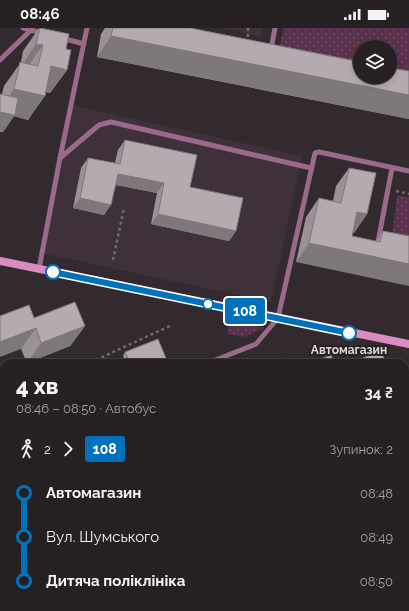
<!DOCTYPE html>
<html lang="uk">
<head>
<meta charset="utf-8">
<style>
	body { margin:0; font-family:Raleway,sans-serif; background:#322d30; color:#f1f3f6; height:100vh; display:flex; flex-direction:column; font-size:15px; white-space:nowrap }
	* { box-sizing:border-box; margin:0 }
	p { font-size:13px; color:#a4a3a6 }
	.icon { flex:none; width:22px; height:22px; fill:none; stroke:currentColor; stroke-width:2; stroke-linecap:round; stroke-linejoin:round }
	.map { position:relative; flex:1; overflow:hidden }
	.drawer { position:absolute; left:0px; top:331px; width:409px; height:252px; display:flex; flex-direction:column; background:#262023; border-radius:12px 12px 0 0; box-shadow:0 2px 6px #0003,0 0 0 1px #423e41 }
	.drawer>* { flex:none }
	.badge { padding:0 8px; border-radius:3px; font-size:14px; line-height:26px }
	.buttons { position:absolute; left:353px; top:12px; display:grid; gap:8px }
	.buttons a { display:grid; place-items:center; width:44px; height:44px; border-radius:50%; background:#262023; box-shadow:0 2px 6px #0003,0 0 0 1px #423e41; font-size:20px }
	.map>.badge { position:absolute; translate:-50% -50%; box-shadow:0 0 0 2px #fff }
	.legs { display:flex; align-items:center; gap:6px; height:44px; padding:0 16px; font-size:13px }
	.legs p { margin-inline-start:auto }
	.overview { display:flex; align-items:center; justify-content:space-between; height:68px; padding:0 16px }
	h1 { font-size:22px; font-weight:800; line-height:30px }
	ul { padding:0 16px; list-style:none }
	li { display:flex; align-items:center; gap:14px; height:44px; font-size:15px }
	li i { display:grid; place-items:center; width:6px; height:100%; margin:0 5px; background:currentColor }
	li i::after { content:''; width:10px; height:10px; margin:-5px; border:3px solid; border-radius:50%; background:#262023 }
	li p { margin-inline-start:auto }
	li:first-child i { background:linear-gradient(#0000 50%,currentColor 0) }
	li:last-child i { background:linear-gradient(currentColor 50%,#0000 0) }
	.status { display:flex; justify-content:space-between; align-items:center; height:28px; padding:0 20px; background:#262023; direction:ltr }
	.status svg { height:11px; fill:currentColor }
	.map>svg:first-child { display:block }
</style>
</head>
<body>
<div class="status"><b>08:46</b><svg viewBox="0 0 49 12"><path d="M0 12V9h3v3zM5 12V6h3v6zM10 12V3h3v9zM15 12V0h3v12zM26 1h20v11H26zM47 4h2v5h-2z"/></svg></div>
<div class="map">
<svg width="409" height="583" viewBox="0 0 409 583">
	<defs>
		<pattern id="grass-dots" width="8" height="8" patternUnits="userSpaceOnUse"><rect width="8" height="8" fill="#59314c"/><path d="M2 2h.1M6 6h.1" fill="none" stroke="#704e65" stroke-width="1.8" stroke-linecap="round"/></pattern>
	</defs>
	<rect width="100%" height="100%" fill="#322a2f"/>
	<path fill="#3e313a" d="M222,0h41l-2,9z
		M70,77l232,51 -31,146 -230,-49z
		M0,517l4,2v60h40l1,4h-45z
		M54,579h259l-1,4h-257z"/>
	<path fill="url(#grass-dots)" d="M284,0h125v46l-19,-4v-23h-30v17l-81,-15z
		M397,167l12,2v44l-17,-4z
		M230,293l34,7 -20,9 -17,-3z
		M4,384v20l-4,3v-22z"/>
	<g fill="none" stroke-linecap="round" stroke-linejoin="round">
		<path stroke="#70696e" stroke-width="2.5" stroke-dasharray="3 3" stroke-linecap="butt" d="M248,0v13
			M396,163l13,3
			M113,232l11,-52
			M96,332l74,-34
			M0,415l4,-4
			M0,507l4,2
			M48,579l2,4
			M318,583v-4"/>
		<path stroke="#9b6a8b" stroke-width="5" d="M23,0l8,2
			M62,10l22,6
			M271,21l4,-21
			M0,32l31,-30 11,3
			M60,130l39,-33 12,-3 200,46
			M378,214l14,-74
			M39,241l21,-111 27,-130
			M208,335l48,-19 22,-26 37,-165 4,-1 90,19
			M405,442l4,-18
			M0,489h4
			M94,579l1,4
			M351,579l15,3"/>
		<path stroke="#da8bc0" stroke-width="8" d="M0,233l409,83"/>
	</g>
	<path fill="#9b9297" d="M39,0l27,21 1,21 -17,23 -5,-1 -17,28 -14,-4 -11,16 -1,-38 2,-8 17,-24 2,-11z
		M105,0h85l219,43v48l-312,-62 4,-23z
		M125,112l65,47 46,44 -7,10 -78,-17 6,-31 -41,-8 -12,30 -31,-7 8,-40 7,-10 27,5 3,-13z
		M349,140l18,46 -13,19h-1l-1,3 24,5 7,-10 26,5 -113,26 10,-45 13,-19 14,3 3,-15z
		M34,290l51,8 -15,20 -43,17 -6,-14z
		M125,324l43,11h-42l-3,-7z
		M409,464v119h-24l1,-4h19v-95z
		M112,579h31l2,4h-32z
		M157,579h79l2,4h-85l5,-2z"/>
	<path fill="#7e777b" d="M111,8l298,59v24l-312,-62z
		M36,16l7,1 -17,24 -6,-1z
		M51,38l16,4 -17,23 -16,-3z
		M14,61l31,7 -17,24 -14,-4 -11,16h-3v-22z
		M118,146l46,9 -7,10 -46,-9z
		M80,170l31,7 -7,10 -31,-7z
		M357,184l10,2 -13,19 -10,-2z
		M158,186l78,17 -7,10 -78,-17z
		M309,215l100,21v22l-113,-24z
		M85,298l-15,20 -43,17 14,-20z
		M36,300l-15,21 -21,8v-15z
		M4,444v15l-4,1v-15z
		M207,579h4l-3,4h-12z"/>
	<path fill="#b4aab0" stroke="#7e777b" d="M40,0l29,6 -3,15 5,1 -4,20 -16,-4 -6,30 -31,-7 6,-27 18,4 5,-21 -7,-1z
		M113,0h77l170,34v15h30v-9l19,3v24l-298,-59z
		M0,66l18,4 -3,17 -15,-3z
		M125,112l72,15 -7,32 53,11 -7,33 -78,-17 6,-31 -46,-9 -7,31 -31,-7 8,-40 32,6z
		M349,140l27,5 -9,41 -10,-2 -5,24 28,6 3,-11 26,5v28l-100,-21 10,-45 22,5z
		M75,274l10,24 -44,17 -5,-15 -36,14v-26l29,-11 5,13z
		M158,311l10,24h-38l-5,-11z
		M381,323l5,12h-36z
		M331,327l3,8h-23z
		M281,330l2,5h-15z
		M233,333l1,2h-7z
		M4,423v21l-4,1v-21z
		M409,516v67h-14l1,-4h9v-44z
		M0,577l2,6h-2z
		M119,579h24l2,4h-24z
		M163,579h44l-11,4h-43z
		M214,579h22l2,4h-22z"/>
	<g fill="none" stroke-linecap="round" stroke-linejoin="round">
		<defs>
			<path id="line-1" d="M53,244l296,61"/>
		</defs>
		<use href="#line-1" stroke="#fff" stroke-width="9"/>
		<use href="#line-1" stroke="#0072bc" stroke-width="6"/>
	</g>
	<g fill="#fff" stroke="#0072bc" stroke-width="2">
		<circle cx="53" cy="244" r="7"/>
		<circle cx="208" cy="276" r="5"/>
		<circle cx="349" cy="305" r="7"/>
	</g>
	<g text-anchor="middle" dominant-baseline="central" stroke-width="4" stroke-linejoin="round" paint-order="stroke">
		<g font-size="12" font-weight="bold" fill="#dcd7da" stroke="#282025">
			<text x="349" y="322">Автомагазин</text>
		</g>
	</g>
</svg>
<div class="buttons">
<a><svg class="icon" aria-label="layers" viewBox="0 0 24 24"><path d="M12 4l9 5-9 5-9-5zM3 14l9 5 9-5"/></svg></a>
</div>
<b class="badge" style="left:245px;top:283px;background:#0072bc;color:#fff">108</b>
<section class="drawer">
<div class="overview"><div><h1>4 хв</h1><p>08:46 – 08:50 · Автобус</p></div><b>34 ₴</b></div>
<div class="legs"><svg class="icon" aria-label="walk" viewBox="0 0 24 24"><circle cx="13" cy="4" r="2"/><path d="M13 8l-2 6 4 7M11 14l-3 7M7 12l3-4h3l4 4"/></svg>2<svg class="icon" aria-label="forward" viewBox="0 0 24 24"><path d="M9 5l7 7-7 7"/></svg><b class="badge" style="background:#0072bc;color:#fff">108</b><p>Зупинок: 2</p></div>
<ul>
<li><i style="color:#0072bc"></i><b>Автомагазин</b><p>08:48</p></li>
<li><i style="color:#0072bc"></i><span>Вул. Шумського</span><p>08:49</p></li>
<li><i style="color:#0072bc"></i><b>Дитяча поліклініка</b><p>08:50</p></li>
</ul>
</section>
</div>
</body>
</html>
